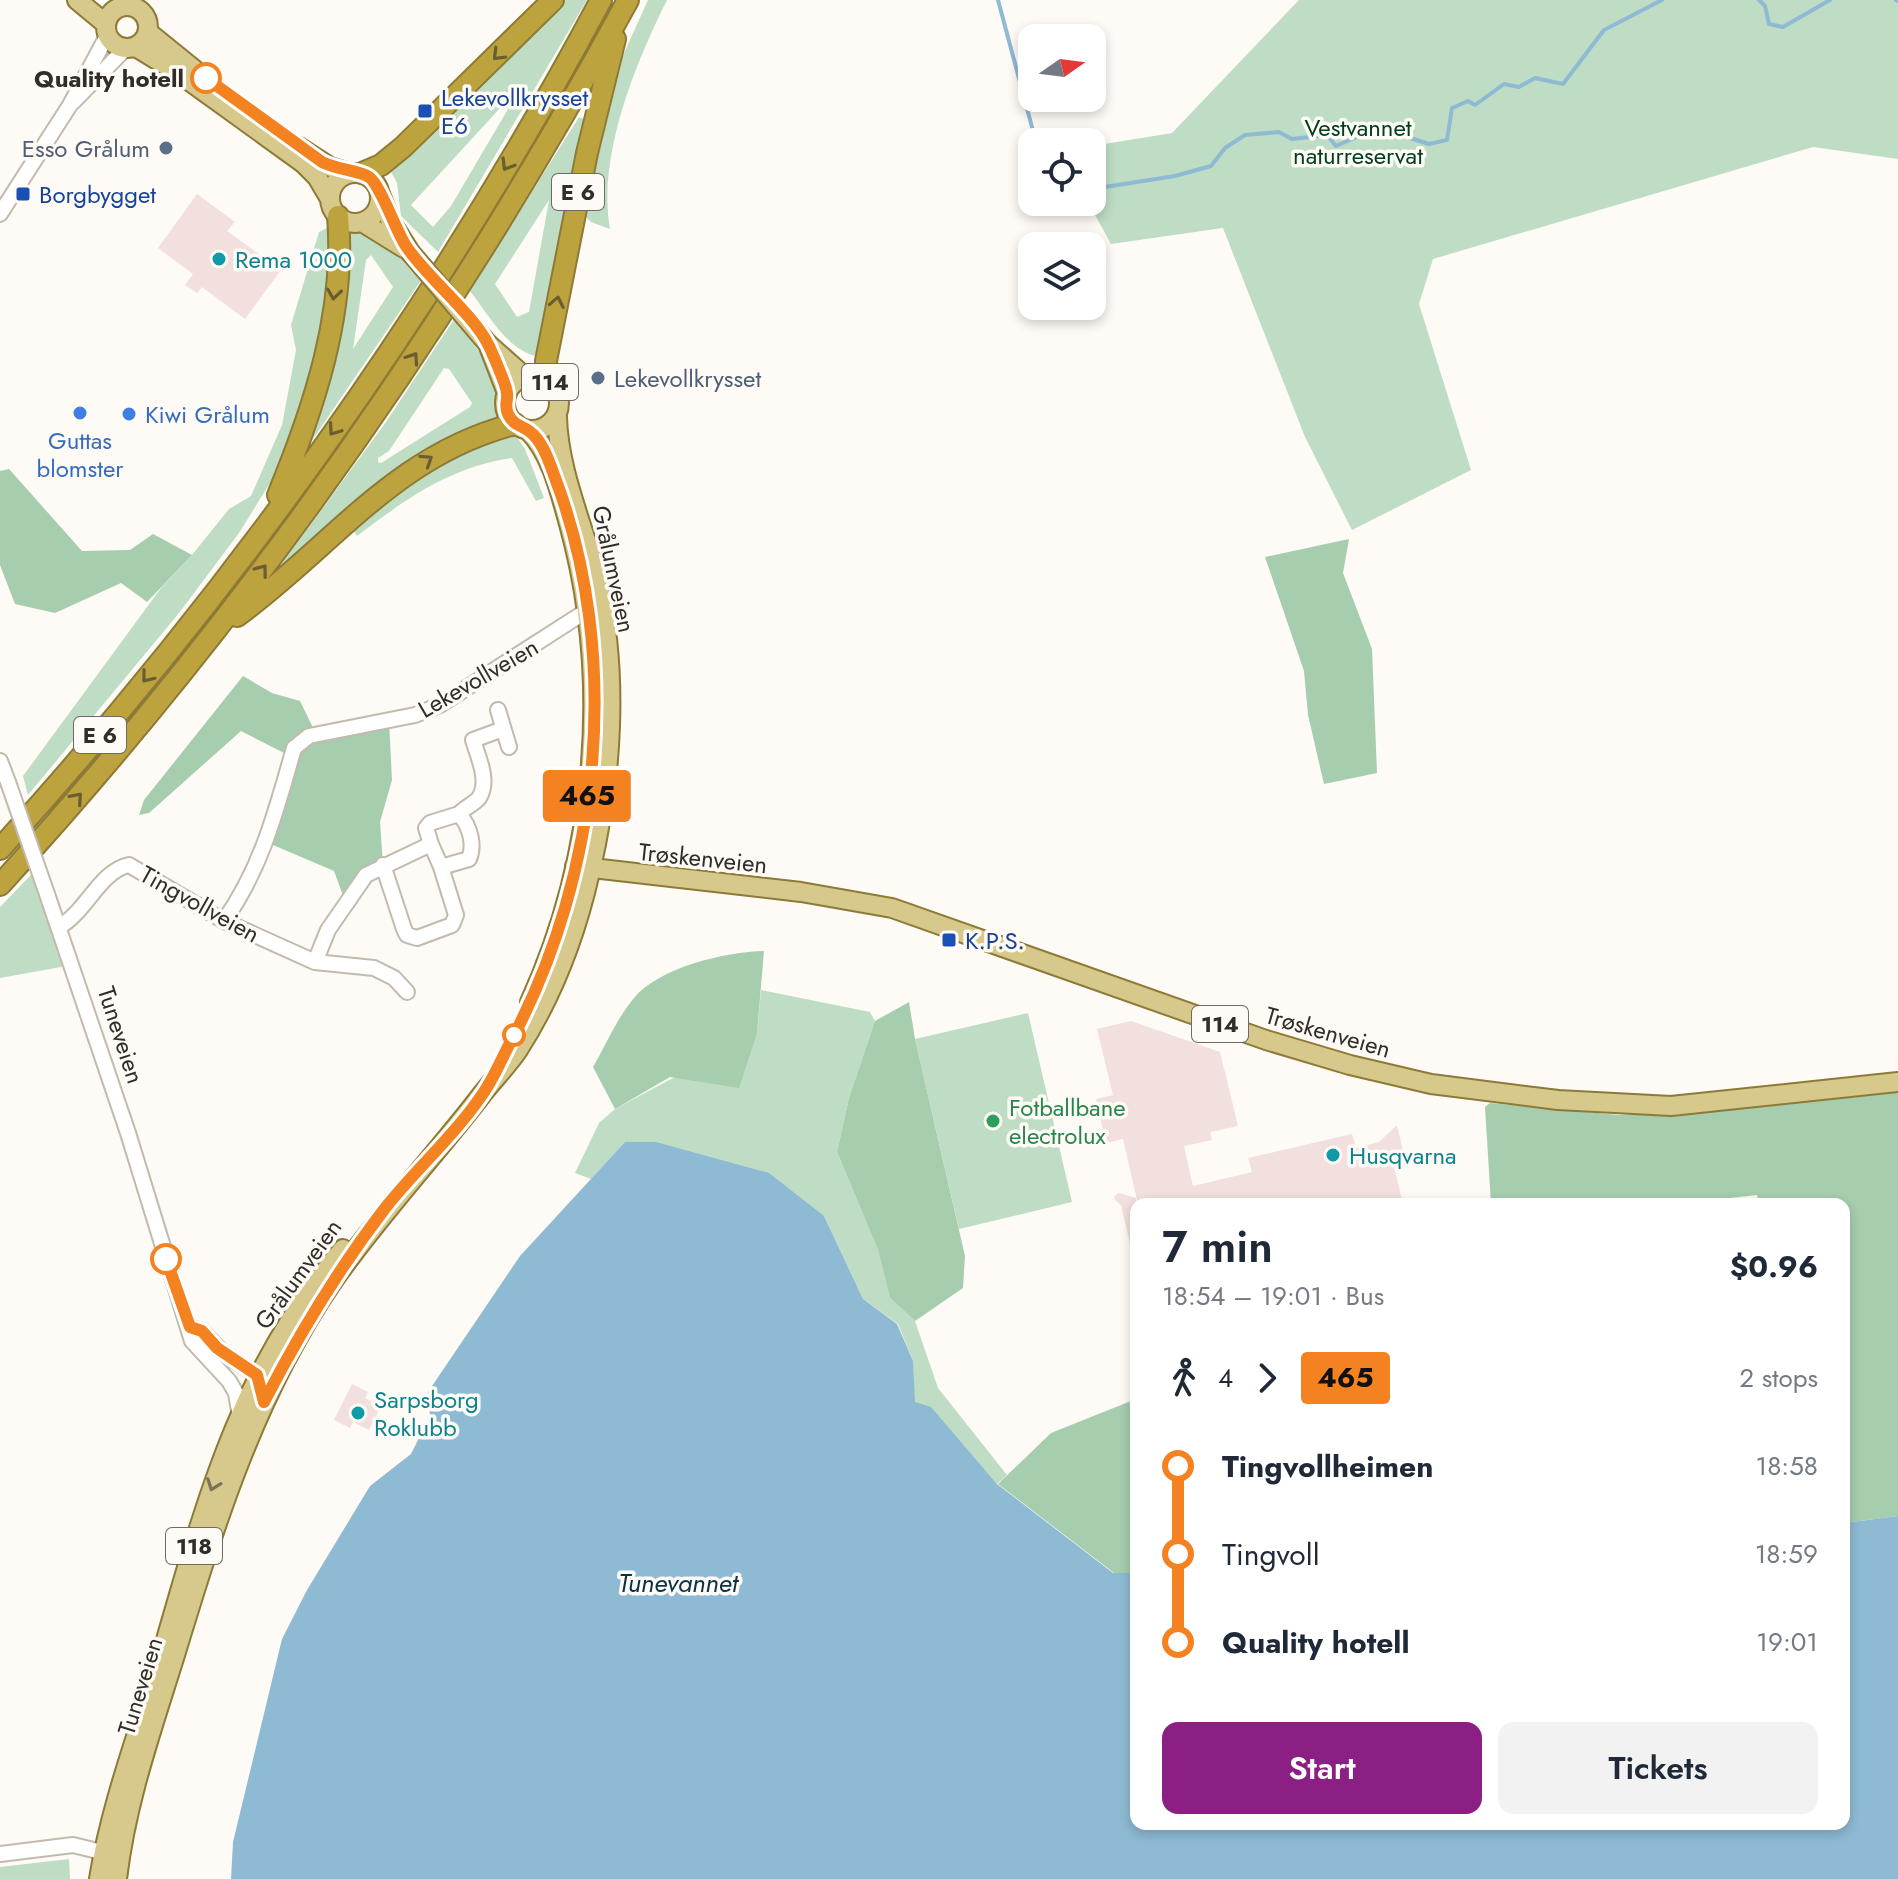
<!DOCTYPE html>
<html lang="en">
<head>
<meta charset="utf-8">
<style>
	body { margin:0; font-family:Jost,sans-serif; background:#f2f2f3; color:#1f2937; height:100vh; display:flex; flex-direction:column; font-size:30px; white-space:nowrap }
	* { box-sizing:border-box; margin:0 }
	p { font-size:26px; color:#747a83 }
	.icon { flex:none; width:44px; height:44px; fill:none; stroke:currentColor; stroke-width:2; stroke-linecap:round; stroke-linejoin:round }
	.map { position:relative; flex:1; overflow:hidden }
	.details { position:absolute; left:1130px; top:1198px; width:720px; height:632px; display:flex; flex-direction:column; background:#fff; border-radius:16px; box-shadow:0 4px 12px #0003 }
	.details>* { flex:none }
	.badge { padding:0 16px; border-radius:6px; font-size:28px; line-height:52px }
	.needle { width:52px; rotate:76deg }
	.controls { position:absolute; left:1018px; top:24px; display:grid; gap:16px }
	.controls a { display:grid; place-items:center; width:88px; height:88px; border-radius:16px; background:#fff; box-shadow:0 4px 12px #0003; font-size:40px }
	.map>.badge { position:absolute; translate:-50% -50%; box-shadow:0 0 0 4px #fff }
	.legs { display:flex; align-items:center; gap:12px; height:88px; padding:0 32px; font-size:26px }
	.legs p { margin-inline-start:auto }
	.overview { display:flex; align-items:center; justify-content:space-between; height:136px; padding:0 32px }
	h1 { font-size:44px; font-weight:600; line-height:60px }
	.cta { display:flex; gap:16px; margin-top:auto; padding:16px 32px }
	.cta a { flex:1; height:92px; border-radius:16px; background:#8c1f83; color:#fff; font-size:32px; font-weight:600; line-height:92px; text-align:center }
	.cta a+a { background:#f2f2f3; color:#1f2937 }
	ul { padding:0 32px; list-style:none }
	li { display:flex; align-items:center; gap:28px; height:88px; font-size:30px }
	li i { display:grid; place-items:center; width:12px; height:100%; margin:0 10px; background:currentColor }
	li i::after { content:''; width:20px; height:20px; margin:-10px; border:6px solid; border-radius:50%; background:#fff }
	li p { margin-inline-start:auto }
	li:first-child i { background:linear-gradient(#0000 50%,currentColor 0) }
	li:last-child i { background:linear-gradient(currentColor 50%,#0000 0) }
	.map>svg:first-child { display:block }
</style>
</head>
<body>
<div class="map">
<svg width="1898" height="1879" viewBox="0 0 1898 1879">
	<rect width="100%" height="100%" fill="#fefaf5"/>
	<path fill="#beddc4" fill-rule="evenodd" d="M561,0h26l-149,252 -37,-36 -4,-33 -8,-15zM512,95l2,4 -63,107 -18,21 -22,-22z
		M648,0h19c-32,64 -70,157 -57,229l-19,-7 -5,-5 -1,-26 26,-109z
		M1299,0h599v159l-85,-12 -380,112 -14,45 52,166 -119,60 -47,-93 -82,-209 -112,16 -23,-42h4v-56l80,-13z
		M579,117l9,4 -48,236c-32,-5 -51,-42 -70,-66zM549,200l-20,112 -12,5 -22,-33z
		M331,226l3,24 -10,76 -36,128 -49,79 -60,80 -151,182 -5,-19 138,-188 31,-33 37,-46 22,-13 31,-71 14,-75 -5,-25 28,-93z
		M349,232c36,2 49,23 73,47l-122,179zM371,255l22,32 -40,62 13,-89z
		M455,318l33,46 11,25 3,29 -229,158 113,-154zM444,368l5,1 23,34 -2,4 -89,56 -3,-1v-4l11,-7z
		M516,436l9,13 19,49 -8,3 -24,-43c-62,9 -106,41 -155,78l-5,-8 90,-69z
		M32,874l15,20 25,71 -72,13v-71z
		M761,990l109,22 5,9 -26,77 -12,54 41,98 12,48 25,23 23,67 69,87 -10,9 -66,-76 -17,-5 -1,-42 -15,-37 -35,-25 -39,-83 -199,-74 -34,37 -16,-6 24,-50 16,-14 142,-76z
		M1028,1013l44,189 -113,27 -44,-190z
		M69,1859l1,20h-70v-12z"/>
	<path fill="#a6cdae" d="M9,469l73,82 48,-1 23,-16 39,21 -45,47 -26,-19 -66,30 -40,-9 -15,-39v-94z
		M1349,539l-6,34 29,76 5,124 -53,11 -16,-69 -4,-44 -39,-114z
		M243,676l29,17 28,8 17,35 72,-15 3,59 -12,42 3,43 -38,36 -11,-30 -68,-29 26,-85 -51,-26 -92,82 -10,2 5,-15z
		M764,951l-7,82 -18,55 -69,-11 -55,32 -22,-42c13,-22 24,-49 41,-69 26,-31 91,-46 130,-47z
		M909,1002l6,37 50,217 -2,32 -48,33 -25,-23 -12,-48 -41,-98 12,-54 26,-77z
		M1898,1082v434l-54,7v-319h-85l-2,-9 -81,9h-185l-6,-97 5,-4 129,12 48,-2z
		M1136,1399v174h-22l-116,-89 53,-51z"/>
	<path fill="#8ebad4" d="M625,1142h31l113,31 55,43 39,83 34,25 16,37 2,41 16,5 66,77 116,89h23v251h708v-301l54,-7v363h-1667l2,-37 49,-203 25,-49 63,-104 41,-32 19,-38 -2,-24 92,-136z"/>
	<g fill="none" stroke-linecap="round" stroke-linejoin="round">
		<path stroke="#8ebad4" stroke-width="4" d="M998,0l38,142
			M1759,0l6,6 4,18 14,3 47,-27
			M1896,0l2,1
			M1092,189l83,-13 36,-10 14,-18 20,-13 34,-3 13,7 35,-4 9,11 23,-10 13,-10 57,18 18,-4 5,-32 16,-7 7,4 29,-21 15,3 16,-9 28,6 41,-54 58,-30"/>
	</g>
	<path fill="#f1e0dd" d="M197,194l38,28 -8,9 54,39 -36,49 -43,-32 -5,6 -12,-8 8,-11 -35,-26z
		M1131,1021l89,31 18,74 -28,6 2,8 -28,6 9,40 59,-14 -4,-14 104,-24 4,14 23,-6 18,-17 9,39 -12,3 9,37h-265l-15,-65 -17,4 -10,-44 17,-4 -16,-66z
		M1119,1193l17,5v54h-4l-11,-47 -6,-5 -1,-4z
		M352,1384l16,8 -3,6 16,8 -12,24 -16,-8 -3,6 -16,-8z"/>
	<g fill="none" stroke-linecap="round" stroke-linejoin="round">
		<defs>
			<path id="minor" d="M73,102l52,-53
				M0,214l70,-109 37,-69
				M498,710l11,37
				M0,761l8,21
				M459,814c5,-6 15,-10 20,-16 11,-17 -1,-41 -6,-58l30,-11
				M383,865l21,64 3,6 10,3 35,-13 4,-10 -15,-48
				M47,894l81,239 64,208 37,40 7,12 3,18
				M224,921c38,-54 52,-110 70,-173l15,-12 106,-21 25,-10 151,-97
				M59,927c27,-15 41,-56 70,-62l95,56 91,41 59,6 20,10 13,14
				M315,962l13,-32 38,-55 65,-31 10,23 28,-8c6,-14 1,-33 -10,-45l-29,9 -4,5 5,16
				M190,1327l12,4 22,23 33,21 3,11
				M0,1854l73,-9 41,10"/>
			<path id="major" d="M77,0l29,24
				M106 27a21 21 0 1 1 42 0a21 21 0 1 1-42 0Z
				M148,32l53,43
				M136,47l41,25 126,91 14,14 13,22
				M299,147l31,20 20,6
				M330 198a25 25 0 1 1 50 0a25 25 0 1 1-50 0Z
				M380,194l11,28 19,30
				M362,222l42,26
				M488,344l19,49
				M488,344l37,33
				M505 403a27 27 0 1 1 54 0a27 27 0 1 1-54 0Z
				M528,430c24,25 32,62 41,94 43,156 28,331 -39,478
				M575,866l226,26 91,16 374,132 84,25 81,19 127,16 113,6 227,-24
				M99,1879c11,-70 36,-137 57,-205 46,-156 78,-298 187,-425
				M117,1879c9,-77 35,-150 58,-224 40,-131 80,-261 158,-374 46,-66 101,-124 150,-188 11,-14 25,-28 35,-43 34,-53 58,-116 72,-178 22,-94 29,-198 7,-293 -13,-53 -39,-108 -40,-163"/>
			<path id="highway" d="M362,173l19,-8 22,-18 150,-147
				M546,379v-18l41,-208 28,-114
				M278,495c36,-87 68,-183 60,-279
				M237,616c95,-69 158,-162 278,-192
				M0,849c232,-256 438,-543 601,-849
				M0,885c245,-268 455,-566 628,-885"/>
		</defs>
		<use href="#minor" stroke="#c3baae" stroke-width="18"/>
		<use href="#major" stroke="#8c7a36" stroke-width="22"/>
		<use href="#highway" stroke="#8c7a36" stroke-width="24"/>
		<use href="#minor" stroke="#fff" stroke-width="14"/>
		<use href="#major" stroke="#d7c88b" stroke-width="18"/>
		<use href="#highway" stroke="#bda33d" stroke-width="20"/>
		<defs>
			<path id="minor-bridge" d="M8,782l39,112"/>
			<path id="major-bridge" d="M410,252l78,92"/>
		</defs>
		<use href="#minor-bridge" stroke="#c3baae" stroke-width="18" stroke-linecap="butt"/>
		<use href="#major-bridge" stroke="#8c7a36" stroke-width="22" stroke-linecap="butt"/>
		<use href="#minor-bridge" stroke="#fff" stroke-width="14"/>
		<use href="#major-bridge" stroke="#d7c88b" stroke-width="18"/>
	</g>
	<defs><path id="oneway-chevron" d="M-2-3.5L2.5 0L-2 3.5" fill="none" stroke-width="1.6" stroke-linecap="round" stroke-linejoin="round" transform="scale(2)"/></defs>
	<g stroke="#695d31">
		<use href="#oneway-chevron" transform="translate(498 55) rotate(135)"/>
		<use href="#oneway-chevron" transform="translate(507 165) rotate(121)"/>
		<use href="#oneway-chevron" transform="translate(334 294) rotate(98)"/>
		<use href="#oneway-chevron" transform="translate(557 302) rotate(-79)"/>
		<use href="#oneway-chevron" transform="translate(413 358) rotate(-56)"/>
		<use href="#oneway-chevron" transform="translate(334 430) rotate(125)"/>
		<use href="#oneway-chevron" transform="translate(427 460) rotate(-33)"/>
		<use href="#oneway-chevron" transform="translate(262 570) rotate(-53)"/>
		<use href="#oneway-chevron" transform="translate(147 677) rotate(129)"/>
		<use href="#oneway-chevron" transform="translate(77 798) rotate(-49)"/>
	</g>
	<use stroke="#7c7355" href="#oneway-chevron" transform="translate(213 1485) rotate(110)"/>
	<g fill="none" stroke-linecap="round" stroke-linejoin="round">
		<defs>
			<path id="line-1" d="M166,1259l24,68 12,4 15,17 40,27 7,27c35,-68 75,-134 122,-195 31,-39 70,-73 98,-115 11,-16 18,-34 27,-51 90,-169 112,-386 43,-566 -5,-14 -12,-35 -25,-44 -8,-6 -16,-6 -21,-17 -4,-9 0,-13 -1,-21 -1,-9 -14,-38 -18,-47 -16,-33 -62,-68 -83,-100 -10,-15 -26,-62 -37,-69 -10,-7 -32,-7 -47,-15l-116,-84"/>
		</defs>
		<use href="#line-1" stroke="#fff" stroke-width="18"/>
		<use href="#line-1" stroke="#f58220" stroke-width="12"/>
	</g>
	<g fill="#fff" stroke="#f58220" stroke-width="4">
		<circle cx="206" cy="78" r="14"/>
		<circle cx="514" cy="1035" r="10"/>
		<circle cx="166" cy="1259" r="14"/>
	</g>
	<g fill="#1a4fb4" stroke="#fefaf5" stroke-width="3">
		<rect x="417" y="103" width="16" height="16" rx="4"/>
		<rect x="15" y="186" width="16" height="16" rx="4"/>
		<rect x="941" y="932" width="16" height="16" rx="4"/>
	</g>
	<g fill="#5c6f8a" stroke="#fefaf5" stroke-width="3">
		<circle cx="166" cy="148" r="8"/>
		<circle cx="598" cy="378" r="8"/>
	</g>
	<g fill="#0f9aa8" stroke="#fefaf5" stroke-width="3">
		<circle cx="219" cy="259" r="8"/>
		<circle cx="1333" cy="1155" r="8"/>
		<circle cx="358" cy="1413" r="8"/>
	</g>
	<g fill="#3f7fe0" stroke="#fefaf5" stroke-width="3">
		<circle cx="80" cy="413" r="8"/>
		<circle cx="129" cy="414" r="8"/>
	</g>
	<circle fill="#2e9e5b" stroke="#fefaf5" stroke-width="3" cx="993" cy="1121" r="8"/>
	<g text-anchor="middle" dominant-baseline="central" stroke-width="7" stroke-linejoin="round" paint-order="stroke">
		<g fill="#fefaf5" stroke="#6e6b66" stroke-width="2">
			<rect x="552" y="174" width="52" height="36" rx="6"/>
			<rect x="522" y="364" width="56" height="36" rx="6"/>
			<rect x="74" y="717" width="52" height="36" rx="6"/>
			<rect x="1192" y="1006" width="56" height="36" rx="6"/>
			<rect x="166" y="1528" width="56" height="36" rx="6"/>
		</g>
		<g font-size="22" font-weight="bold" fill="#312e29">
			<text x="578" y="192">E 6</text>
			<text x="550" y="382">114</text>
			<text x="100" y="735">E 6</text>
			<text x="1220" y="1024">114</text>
			<text x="194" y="1546">118</text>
		</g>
		<g font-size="24" font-weight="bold" fill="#312e29" stroke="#fefaf5" text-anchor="end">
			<text x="184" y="78">Quality hotell</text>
		</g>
		<g font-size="24" fill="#164399" stroke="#fefaf5" text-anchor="start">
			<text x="441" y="97">Lekevollkrysset<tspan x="441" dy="28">E6</tspan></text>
			<text x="39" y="194">Borgbygget</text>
			<text x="965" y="940">K.P.S.</text>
		</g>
		<g font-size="24" fill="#00411b" stroke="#fefaf5">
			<text x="1358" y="127">Vestvannet<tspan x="1358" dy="28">naturreservat</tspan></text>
		</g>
		<g font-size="24" fill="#4e5e75" stroke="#fefaf5" text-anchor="end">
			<text x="150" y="148">Esso Grålum</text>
			<text x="614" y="378" text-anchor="start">Lekevollkrysset</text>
		</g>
		<g font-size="24" fill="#0d838f" stroke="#fefaf5" text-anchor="start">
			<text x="235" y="259">Rema 1000</text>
			<text x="1349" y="1155">Husqvarna</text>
			<text x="374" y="1399">Sarpsborg<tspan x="374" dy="28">Roklubb</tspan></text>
		</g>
		<g font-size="24" fill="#366cbe" stroke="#fefaf5" text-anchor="start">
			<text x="145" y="414">Kiwi Grålum</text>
			<text x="80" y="440" text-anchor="middle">Guttas<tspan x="80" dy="28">blomster</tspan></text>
		</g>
		<g font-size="24" fill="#312e29" stroke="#fefaf5">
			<text transform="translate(614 569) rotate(78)">Grålumveien</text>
			<text transform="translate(478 678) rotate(-30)">Lekevollveien</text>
			<text transform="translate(703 858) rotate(6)">Trøskenveien</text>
			<text transform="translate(200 904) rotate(29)">Tingvollveien</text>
			<text transform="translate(1328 1032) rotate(16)">Trøskenveien</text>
			<text transform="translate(121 1035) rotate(72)">Tuneveien</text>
			<text transform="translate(298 1274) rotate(-54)">Grålumveien</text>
			<text transform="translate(140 1686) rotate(-73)">Tuneveien</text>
		</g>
		<g font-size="24" fill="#27864d" stroke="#fefaf5" text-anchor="start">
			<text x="1009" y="1107">Fotballbane<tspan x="1009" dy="28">electrolux</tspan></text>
		</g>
		<g font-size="26" font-style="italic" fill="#0c3245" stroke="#fefaf5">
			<text x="678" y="1583">Tunevannet</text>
		</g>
	</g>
</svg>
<div class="controls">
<a><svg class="needle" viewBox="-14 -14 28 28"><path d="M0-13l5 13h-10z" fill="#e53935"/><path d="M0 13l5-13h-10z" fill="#747a83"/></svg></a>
<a><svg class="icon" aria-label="locate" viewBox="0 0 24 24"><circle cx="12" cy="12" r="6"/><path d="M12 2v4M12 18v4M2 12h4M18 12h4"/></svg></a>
<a><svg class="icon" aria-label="layers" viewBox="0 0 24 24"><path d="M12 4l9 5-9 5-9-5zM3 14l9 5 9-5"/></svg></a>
</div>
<b class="badge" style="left:587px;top:796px;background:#f58220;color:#111">465</b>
<section class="details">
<div class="overview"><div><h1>7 min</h1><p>18:54 – 19:01 · Bus</p></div><b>$0.96</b></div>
<div class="legs"><svg class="icon" aria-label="walk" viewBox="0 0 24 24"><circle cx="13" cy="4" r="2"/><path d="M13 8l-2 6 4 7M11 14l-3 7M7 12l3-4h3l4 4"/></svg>4<svg class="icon" aria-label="forward" viewBox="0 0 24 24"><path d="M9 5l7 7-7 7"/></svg><b class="badge" style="background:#f58220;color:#111">465</b><p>2 stops</p></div>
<ul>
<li><i style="color:#f58220"></i><b>Tingvollheimen</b><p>18:58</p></li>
<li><i style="color:#f58220"></i><span>Tingvoll</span><p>18:59</p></li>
<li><i style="color:#f58220"></i><b>Quality hotell</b><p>19:01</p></li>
</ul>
<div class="cta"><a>Start</a><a>Tickets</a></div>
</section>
</div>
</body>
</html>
